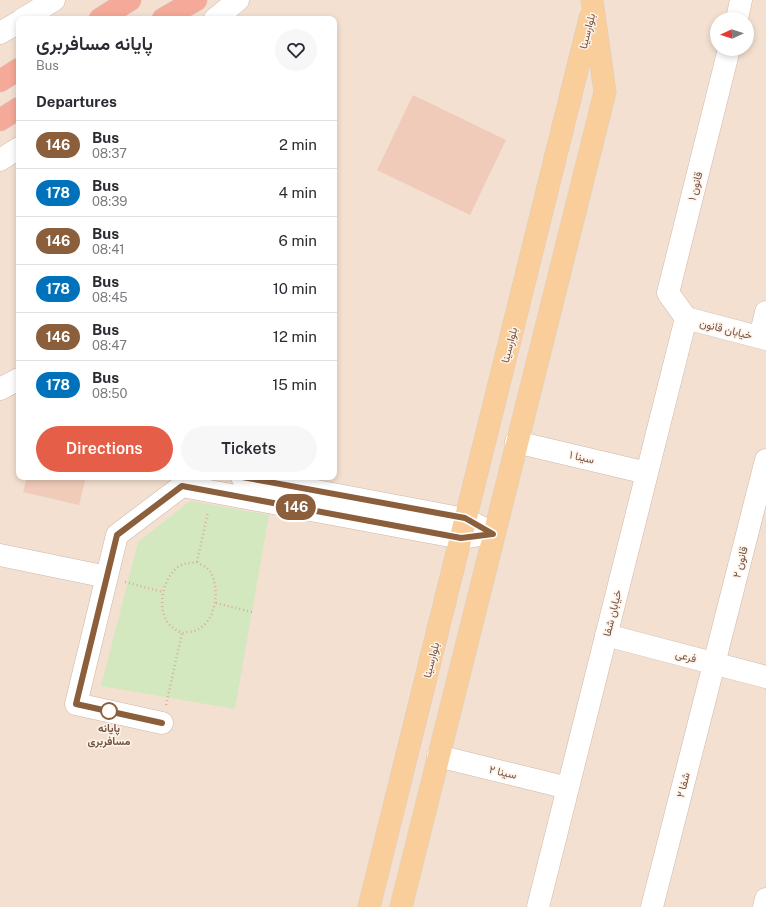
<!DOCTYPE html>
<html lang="en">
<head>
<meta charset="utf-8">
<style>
	body { margin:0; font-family:"Public Sans",Vazirmatn,sans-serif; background:#f7f7f7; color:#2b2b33; height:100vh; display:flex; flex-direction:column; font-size:15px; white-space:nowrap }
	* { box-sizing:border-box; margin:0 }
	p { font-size:13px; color:#7c7c81 }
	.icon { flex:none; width:22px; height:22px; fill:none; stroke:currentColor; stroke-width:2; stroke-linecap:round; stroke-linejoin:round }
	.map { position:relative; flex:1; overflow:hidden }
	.sheet { position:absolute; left:16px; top:16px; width:321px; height:464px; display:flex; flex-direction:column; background:#fff; border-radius:8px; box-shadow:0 2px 6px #0003 }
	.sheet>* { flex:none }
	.badge { padding:0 8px; border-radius:13px; font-size:14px; line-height:26px }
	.needle { width:26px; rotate:266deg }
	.buttons { position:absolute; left:710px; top:12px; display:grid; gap:8px }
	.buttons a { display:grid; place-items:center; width:44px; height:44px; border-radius:50%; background:#fff; box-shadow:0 2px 6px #0003; font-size:20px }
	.map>.badge { position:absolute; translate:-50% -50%; box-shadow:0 0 0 2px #fff }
	h2 { padding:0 20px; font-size:15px; line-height:36px }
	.round { display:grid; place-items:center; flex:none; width:42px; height:42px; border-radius:21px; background:#f7f7f7 }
	.overview { display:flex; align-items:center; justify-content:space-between; height:68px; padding:0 20px }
	h1 { font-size:19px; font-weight:600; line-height:30px }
	.action { display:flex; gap:8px; margin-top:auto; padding:8px 20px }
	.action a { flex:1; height:46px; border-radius:24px; background:#e45e48; color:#fff; font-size:16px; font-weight:600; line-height:46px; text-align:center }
	.action a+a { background:#f7f7f7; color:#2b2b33 }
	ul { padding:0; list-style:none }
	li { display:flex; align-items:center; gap:12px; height:48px; padding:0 20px; border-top:1px solid #e1e1e2 }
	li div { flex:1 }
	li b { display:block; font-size:15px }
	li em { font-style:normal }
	li .badge { min-width:44px; font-weight:700; text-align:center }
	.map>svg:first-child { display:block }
</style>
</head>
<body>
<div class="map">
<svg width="766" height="907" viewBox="0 0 766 907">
	<rect width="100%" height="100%" fill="#fcefe1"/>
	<path fill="#f3e0d0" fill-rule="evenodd" d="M0,0h766v907h-766zM19,19h315v458h-315zM717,19h30v30h-30z"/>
	<path fill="#d4e8c0" d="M190,501l79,14 -34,194 -134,-23 37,-144z"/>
	<path fill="#f0cbb9" d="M413,95l93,45 -36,75 -93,-45z
		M27,477h59l-7,28 -56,-13z"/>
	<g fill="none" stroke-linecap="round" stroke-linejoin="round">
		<defs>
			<path id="minor" d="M23,19l31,-19
				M215,19l23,-19
				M737,19l4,-19
				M0,33l19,-11
				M0,160l19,-12
				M686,318l-18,-25 61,-244
				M686,318l80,21
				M760,337l6,-25
				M0,389l19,-10
				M516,442l131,31
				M242,477l223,42 16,8
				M0,555l107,22
				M606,635l160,42
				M162,723l-86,-19 41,-169 65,-49 279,52 32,-5
				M438,756l130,32
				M538,907l148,-589
				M652,907l114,-447
				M764,907l2,-8"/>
			<path id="major" d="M369,907l221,-889
				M401,907l204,-815 -13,-92"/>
			<path id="highway" d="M100,19l30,-19
				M163,19l33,-19
				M0,81l19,-12
				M0,120l19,-12"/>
		</defs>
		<use href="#minor" stroke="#ceb8ab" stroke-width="23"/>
		<use href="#major" stroke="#d8cfcc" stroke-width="23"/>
		<use href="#highway" stroke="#d8cfcc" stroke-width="23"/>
		<path stroke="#d5ae9d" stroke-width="2.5" stroke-dasharray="1 3" stroke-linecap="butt" d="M197,562c4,3 10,5 13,9 11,18 6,53 -16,60 -3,1 -8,1 -12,2 -4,-2 -8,-4 -11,-7 -17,-15 -8,-55 13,-62 4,-1 9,-1 13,-2z
			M197,562l11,-50
			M125,582l38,10
			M216,603l36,9
			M166,705l16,-72"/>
		<use href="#minor" stroke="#fff" stroke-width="22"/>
		<use href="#major" stroke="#face9a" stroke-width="22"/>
		<use href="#highway" stroke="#f5a998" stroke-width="22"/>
	</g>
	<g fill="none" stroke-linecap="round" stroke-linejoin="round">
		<defs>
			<path id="line" d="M162,723l-86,-19 41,-169 65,-49 279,52 32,-4 -28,-16 -223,-41"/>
		</defs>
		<use href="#line" stroke="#fff" stroke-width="9"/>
		<use href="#line" stroke="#8b5e3c" stroke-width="6"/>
	</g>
	<circle fill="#fff" stroke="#8b5e3c" stroke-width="2" cx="109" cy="711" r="8"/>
	<g text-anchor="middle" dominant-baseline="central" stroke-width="3" stroke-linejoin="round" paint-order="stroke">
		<g font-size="11" fill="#725449" stroke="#fff3e7">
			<text transform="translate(587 31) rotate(-76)">بلوارسینا</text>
			<text transform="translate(695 186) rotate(-76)">قانون ۱</text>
			<text transform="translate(726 329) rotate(14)">خیابان قانون</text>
			<text transform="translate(509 345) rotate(-76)">بلوارسینا</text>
			<text transform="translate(582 457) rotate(13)">سینا ۱</text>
			<text transform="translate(740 562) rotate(-76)">قانون ۲</text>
			<text transform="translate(612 613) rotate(-76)">خیابان شفا</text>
			<text transform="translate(686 656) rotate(15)">فرعی</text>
			<text transform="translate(431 660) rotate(-76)">بلوارسینا</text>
			<text transform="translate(503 772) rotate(13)">سینا ۲</text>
			<text transform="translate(683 785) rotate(-76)">شفا ۲</text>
		</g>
		<g font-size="11" font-weight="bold" fill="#725449" stroke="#fff3e7">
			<text x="109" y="728">پایانه<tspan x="109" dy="13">مسافربری</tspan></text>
		</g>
	</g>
</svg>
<div class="buttons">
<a><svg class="needle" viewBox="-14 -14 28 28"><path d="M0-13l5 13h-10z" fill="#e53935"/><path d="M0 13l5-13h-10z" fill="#7c7c81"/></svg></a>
</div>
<b class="badge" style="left:296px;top:507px;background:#8b5e3c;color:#fff">146</b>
<section class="sheet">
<div class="overview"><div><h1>پایانه مسافربری</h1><p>Bus</p></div><a class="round"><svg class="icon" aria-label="heart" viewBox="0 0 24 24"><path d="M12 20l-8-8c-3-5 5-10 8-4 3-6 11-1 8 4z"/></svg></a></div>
<h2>Departures</h2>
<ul>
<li><span class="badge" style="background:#8b5e3c;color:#fff">146</span><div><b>Bus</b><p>08:37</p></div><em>2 min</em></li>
<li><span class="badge" style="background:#0072bc;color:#fff">178</span><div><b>Bus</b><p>08:39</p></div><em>4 min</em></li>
<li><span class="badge" style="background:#8b5e3c;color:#fff">146</span><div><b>Bus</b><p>08:41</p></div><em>6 min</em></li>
<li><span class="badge" style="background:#0072bc;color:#fff">178</span><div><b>Bus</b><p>08:45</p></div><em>10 min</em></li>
<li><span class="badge" style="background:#8b5e3c;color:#fff">146</span><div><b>Bus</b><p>08:47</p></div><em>12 min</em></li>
<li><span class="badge" style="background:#0072bc;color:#fff">178</span><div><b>Bus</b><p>08:50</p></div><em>15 min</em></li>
</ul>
<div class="action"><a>Directions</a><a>Tickets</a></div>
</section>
</div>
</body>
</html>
